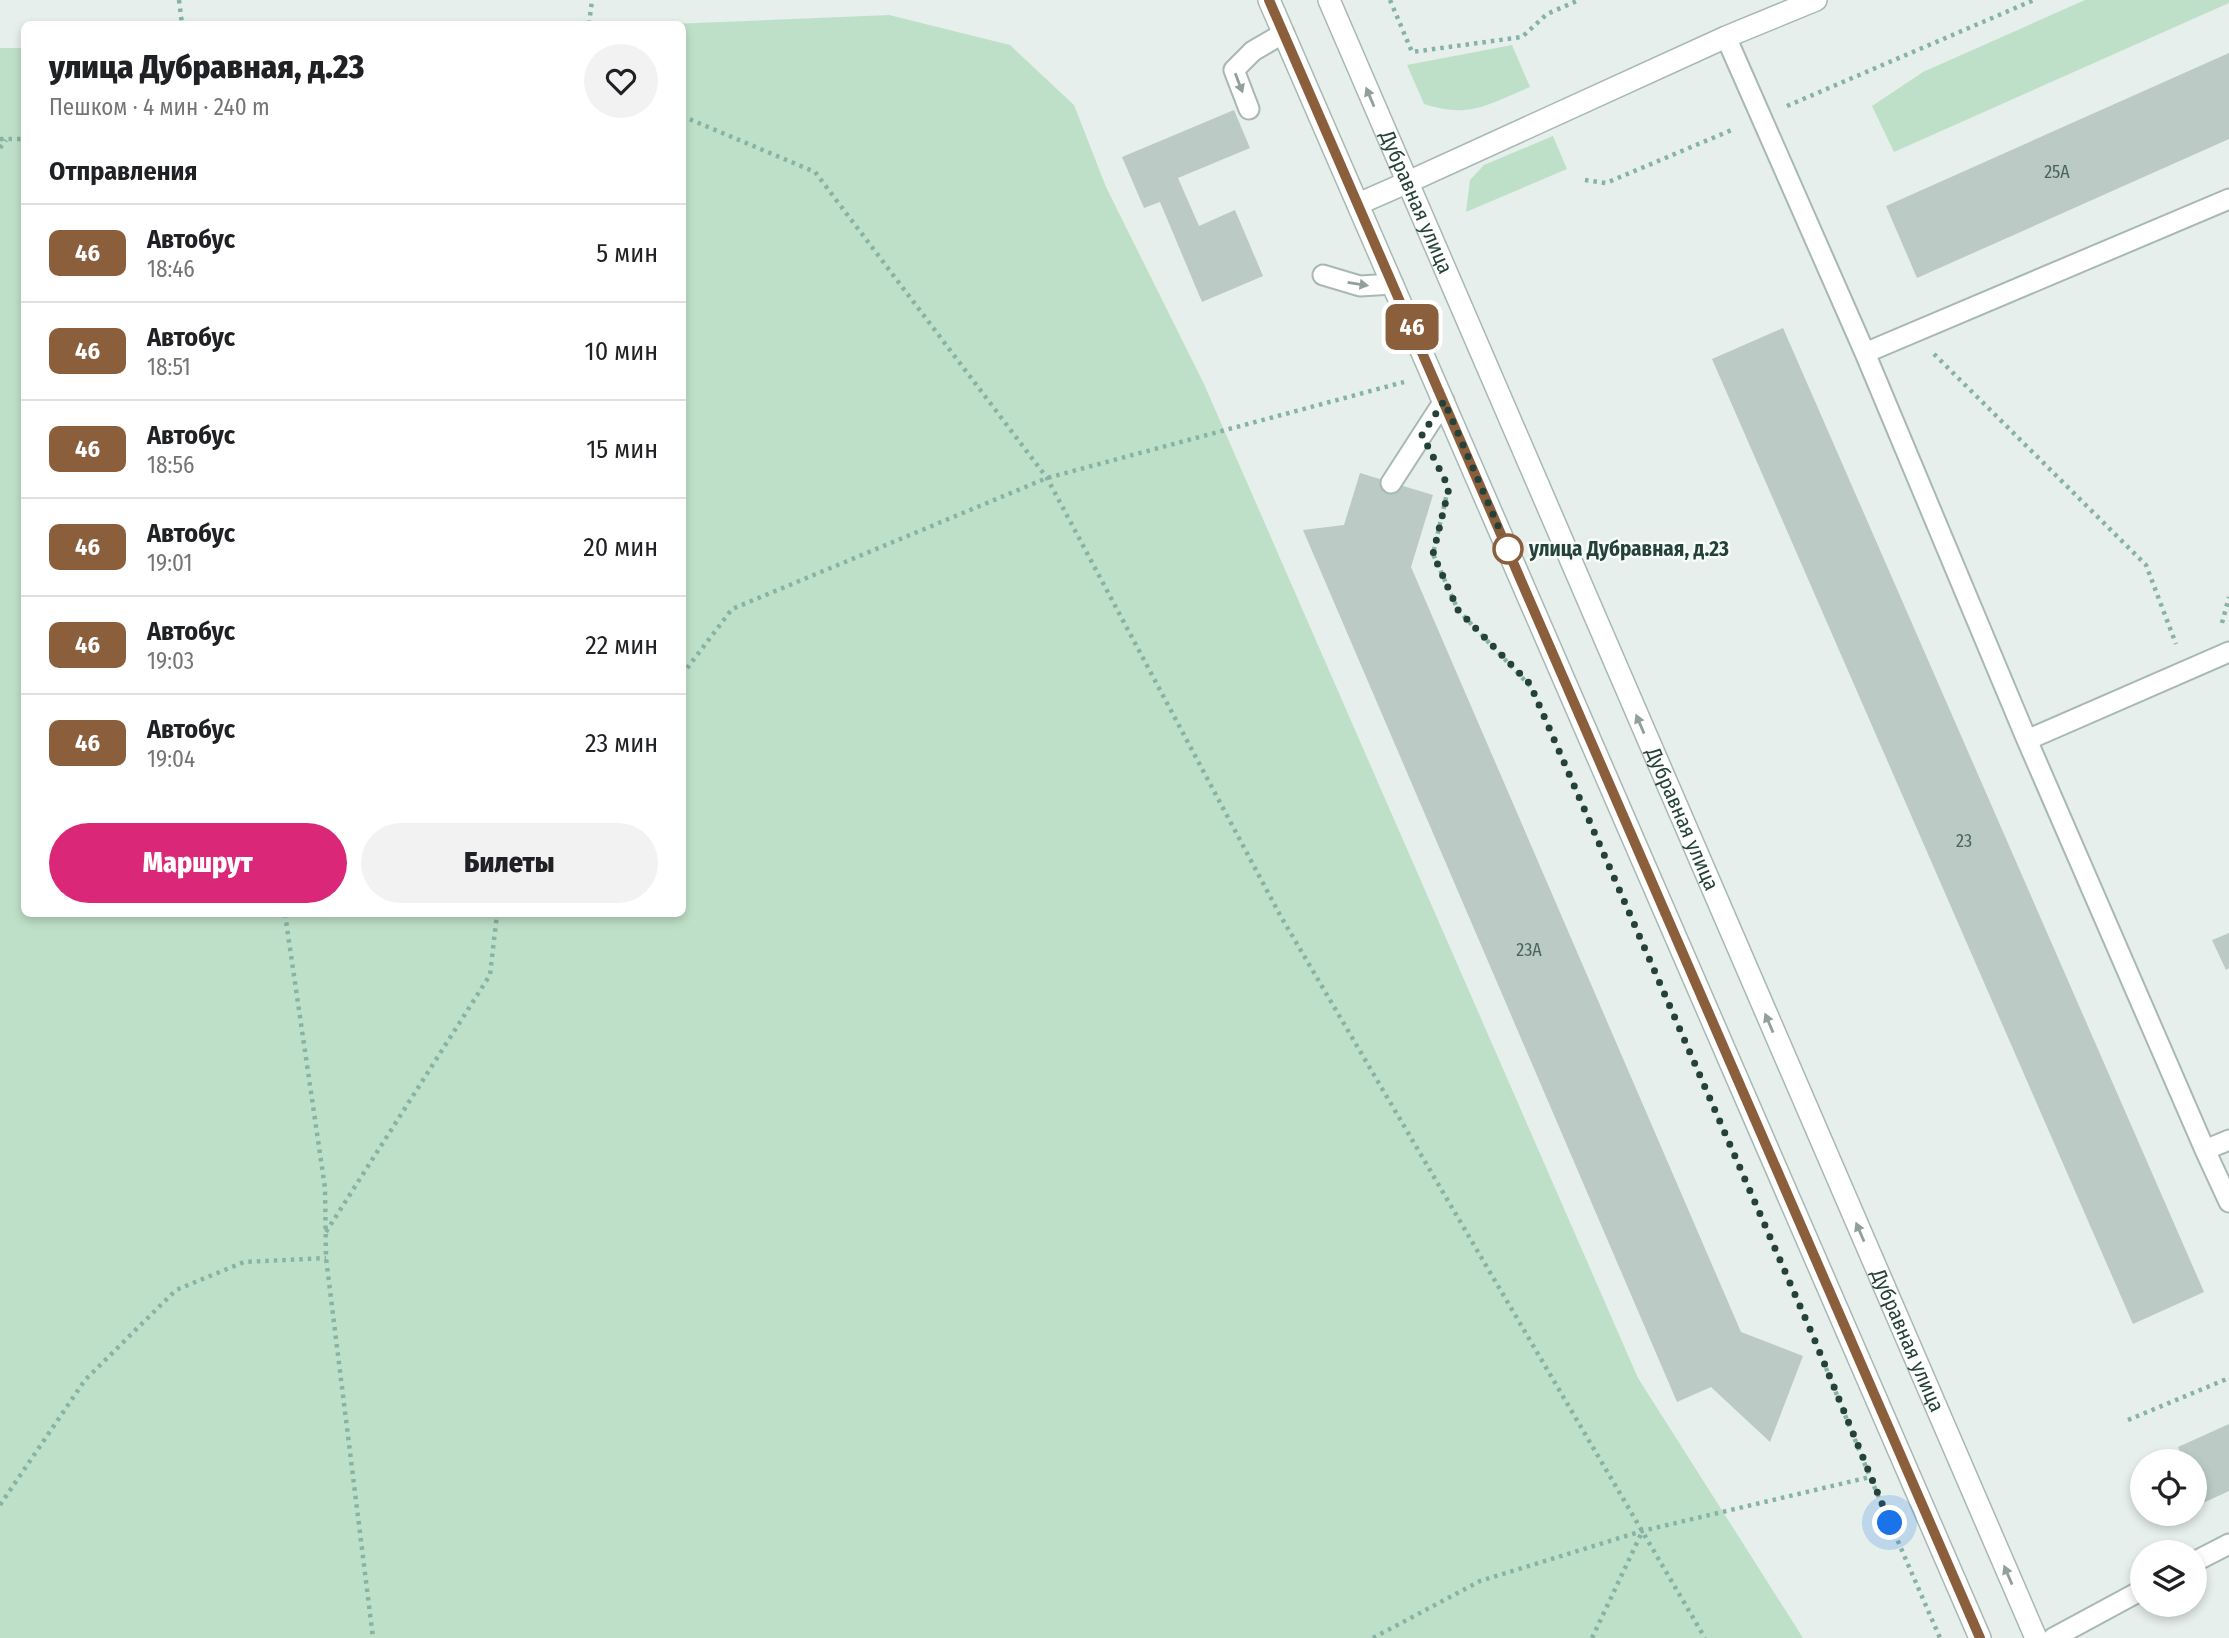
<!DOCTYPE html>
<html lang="ru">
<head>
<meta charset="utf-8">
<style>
	body { margin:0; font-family:"Fira Sans Condensed",sans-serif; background:#f2f2f2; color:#202124; height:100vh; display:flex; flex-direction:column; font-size:26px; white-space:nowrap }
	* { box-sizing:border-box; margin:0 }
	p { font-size:23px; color:#757577 }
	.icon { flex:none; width:38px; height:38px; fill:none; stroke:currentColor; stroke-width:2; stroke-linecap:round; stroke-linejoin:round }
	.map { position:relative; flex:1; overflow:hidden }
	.drawer { position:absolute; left:21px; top:21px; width:665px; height:896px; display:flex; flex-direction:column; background:#fff; border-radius:10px; box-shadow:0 4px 10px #0003 }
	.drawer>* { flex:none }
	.badge { padding:0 14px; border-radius:10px; font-size:24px; line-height:46px }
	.controls { position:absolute; left:2130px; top:1449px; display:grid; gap:14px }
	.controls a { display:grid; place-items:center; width:77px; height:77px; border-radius:50%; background:#fff; box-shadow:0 4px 10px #0003; font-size:35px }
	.you { position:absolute; width:35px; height:35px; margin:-18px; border:5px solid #fff; border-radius:50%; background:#1a73e8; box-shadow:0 0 0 10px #1a73e833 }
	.map>.badge { position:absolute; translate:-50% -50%; box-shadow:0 0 0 4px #fff }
	h2 { padding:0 28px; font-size:26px; line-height:63px }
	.round { display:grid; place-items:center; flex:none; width:74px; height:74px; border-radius:37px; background:#f2f2f2 }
	.head { display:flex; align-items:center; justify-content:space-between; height:119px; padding:0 28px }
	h1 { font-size:33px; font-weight:800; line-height:52px }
	.primary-button { display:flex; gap:14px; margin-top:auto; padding:14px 28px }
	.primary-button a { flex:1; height:80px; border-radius:42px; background:#db2777; color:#fff; font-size:28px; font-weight:800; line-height:80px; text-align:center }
	.primary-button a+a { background:#f2f2f2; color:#202124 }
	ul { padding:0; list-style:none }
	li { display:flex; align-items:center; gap:21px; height:98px; padding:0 28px; border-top:2px solid #e0e0e0 }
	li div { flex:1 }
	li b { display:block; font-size:26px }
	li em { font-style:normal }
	li .badge { min-width:77px; font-weight:700; text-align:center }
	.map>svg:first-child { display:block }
</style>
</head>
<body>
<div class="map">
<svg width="2229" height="1638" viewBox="0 0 2229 1638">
	<rect width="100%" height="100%" fill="#e6efeb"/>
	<path fill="#bfe0c8" d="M2085,0h144v3l-335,149 -22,-46 51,-34z
		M889,15l121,30 64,60 32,82 98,197 434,994 165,260h-1803v-1590h24v866h658v-890h-10z
		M1512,45l18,42c-42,17 -60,32 -106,17l-17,-39z
		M1553,136l14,33 -101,43 4,-32 14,-15z"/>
	<path fill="#bbcac4" d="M2229,53v86l-312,139 -31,-72z
		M1234,110l16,38 -72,30 21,48 36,-16 28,66 -61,26 -42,-100 -16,6 -22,-51z
		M1783,328l421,964 -71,32 -421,-965z
		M1360,473l73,22 -22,72 330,765 62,24 -33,86 -59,-55 -34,15 -374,-872 41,-5z
		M2229,933v35l-3,2 -14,-30z
		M2229,1424v67l-26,12 -9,-19v-23h-10l-6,-14z"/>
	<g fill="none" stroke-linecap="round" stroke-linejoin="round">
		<defs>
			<path id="service" d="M1726,37l139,316 162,387 178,410 24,-10
				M1249,109l-15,-39 19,-19 31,-18
				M1323,275l37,11 33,-2
				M1865,353l364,-154
				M1391,483l53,-82
				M2027,740l202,-88
				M2205,1150l24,52
				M2194,1562l35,-18
				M2053,1638l89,-48"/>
			<path id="minor" d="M1406,183l320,-146 90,-37"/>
			<g id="tertiary">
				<path d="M1269,0l711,1638"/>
				<path id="s1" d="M1329,0l707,1638"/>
				<path d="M1358,204l48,-21"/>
			</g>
		</defs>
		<use href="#service" stroke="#a8b8b2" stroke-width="23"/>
		<use href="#minor" stroke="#a8b8b2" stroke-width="24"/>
		<use href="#tertiary" stroke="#a8b8b2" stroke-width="24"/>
		<path stroke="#86b3a5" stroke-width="4.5" stroke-dasharray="3.5 5" stroke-linecap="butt" d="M179,0l3,24
			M1390,0l22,52 110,-15 25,-23 32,-14
			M589,24l3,-24
			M1787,106l247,-106
			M682,116l133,56 232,306 233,437 425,723
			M0,139h24
			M0,148l6,-8
			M1585,180l21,3 128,-54
			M1934,354l212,211 30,79
			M1448,489l-15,65 25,56 72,76
			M2222,623l7,-26
			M682,675l50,-66 315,-131 357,-96
			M285,914l40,274 1,70 47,380
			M326,1232l164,-257 7,-61
			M1826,1368l44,109 70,161
			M2128,1420l101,-42
			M0,1505l85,-125 91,-90 68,-28 82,-4
			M1373,1638l107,-57 162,-50 228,-54
			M1592,1638l50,-106"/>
		<use href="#service" stroke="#fff" stroke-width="19"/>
		<use href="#minor" stroke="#fff" stroke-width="21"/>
		<use href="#tertiary" stroke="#fff" stroke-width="21"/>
	</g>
	<defs><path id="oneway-solid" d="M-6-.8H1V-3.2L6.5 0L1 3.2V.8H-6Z" transform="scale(1.75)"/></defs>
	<g fill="#92a09c">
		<use href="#oneway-solid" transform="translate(1239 83) rotate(69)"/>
		<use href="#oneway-solid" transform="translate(1370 97) rotate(-113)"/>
		<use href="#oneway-solid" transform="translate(1358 284) rotate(9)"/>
		<use href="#oneway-solid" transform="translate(1640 724) rotate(-113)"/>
		<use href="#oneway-solid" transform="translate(1769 1023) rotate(-113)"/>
		<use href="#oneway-solid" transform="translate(1860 1232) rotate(-113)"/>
		<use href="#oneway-solid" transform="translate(2008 1575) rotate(-113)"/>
	</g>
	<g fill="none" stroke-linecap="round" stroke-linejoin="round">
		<defs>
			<path id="line" d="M1269,0l711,1638"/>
		</defs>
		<use href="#line" stroke="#fff" stroke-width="16"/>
		<use href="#line" stroke="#8b5e3c" stroke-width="10"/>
		<path stroke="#24423a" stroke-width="7" stroke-dasharray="0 12.6" d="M1508,549l-64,-148 -22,34 27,53 -16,66 25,56 72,74 283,652 77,187"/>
	</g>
	<circle fill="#fff" stroke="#8b5e3c" stroke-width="3.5" cx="1508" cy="549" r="14"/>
	<g text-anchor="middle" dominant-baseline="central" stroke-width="5" stroke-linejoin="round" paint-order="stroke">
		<g font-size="18" fill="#4a645c">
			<text x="2057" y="172">25А</text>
			<text x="1964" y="841">23</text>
			<text x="1529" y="950">23А</text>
		</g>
		<g font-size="21" fill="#24423a" stroke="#f7fbf9">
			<text stroke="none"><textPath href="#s1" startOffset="220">Дубравная улица</textPath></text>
			<text stroke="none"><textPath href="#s1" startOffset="892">Дубравная улица</textPath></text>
			<text stroke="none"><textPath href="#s1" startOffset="1460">Дубравная улица</textPath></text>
		</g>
		<g font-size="21" font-weight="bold" fill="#24423a" stroke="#f7fbf9" text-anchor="start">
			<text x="1529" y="549">улица Дубравная, д.23</text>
		</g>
	</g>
</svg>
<div class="controls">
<a><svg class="icon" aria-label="locate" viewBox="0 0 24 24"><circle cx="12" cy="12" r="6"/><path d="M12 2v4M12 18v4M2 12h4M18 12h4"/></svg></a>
<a><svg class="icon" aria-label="layers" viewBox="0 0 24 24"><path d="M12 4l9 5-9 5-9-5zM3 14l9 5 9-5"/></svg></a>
</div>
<div class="you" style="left:1890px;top:1523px"></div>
<b class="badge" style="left:1412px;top:327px;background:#8b5e3c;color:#fff">46</b>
<section class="drawer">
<div class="head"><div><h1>улица Дубравная, д.23</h1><p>Пешком · 4 мин · 240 m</p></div><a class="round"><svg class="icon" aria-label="heart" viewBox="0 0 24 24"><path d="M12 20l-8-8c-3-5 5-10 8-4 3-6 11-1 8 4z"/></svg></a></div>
<h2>Отправления</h2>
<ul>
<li><span class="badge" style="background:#8b5e3c;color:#fff">46</span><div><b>Автобус</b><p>18:46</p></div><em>5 мин</em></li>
<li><span class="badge" style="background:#8b5e3c;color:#fff">46</span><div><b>Автобус</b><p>18:51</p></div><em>10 мин</em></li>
<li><span class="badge" style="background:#8b5e3c;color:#fff">46</span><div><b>Автобус</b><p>18:56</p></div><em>15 мин</em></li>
<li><span class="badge" style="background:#8b5e3c;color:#fff">46</span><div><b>Автобус</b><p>19:01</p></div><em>20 мин</em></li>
<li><span class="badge" style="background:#8b5e3c;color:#fff">46</span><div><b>Автобус</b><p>19:03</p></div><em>22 мин</em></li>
<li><span class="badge" style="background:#8b5e3c;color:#fff">46</span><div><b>Автобус</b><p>19:04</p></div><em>23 мин</em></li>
</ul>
<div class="primary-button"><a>Маршрут</a><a>Билеты</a></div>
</section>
</div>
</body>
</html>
